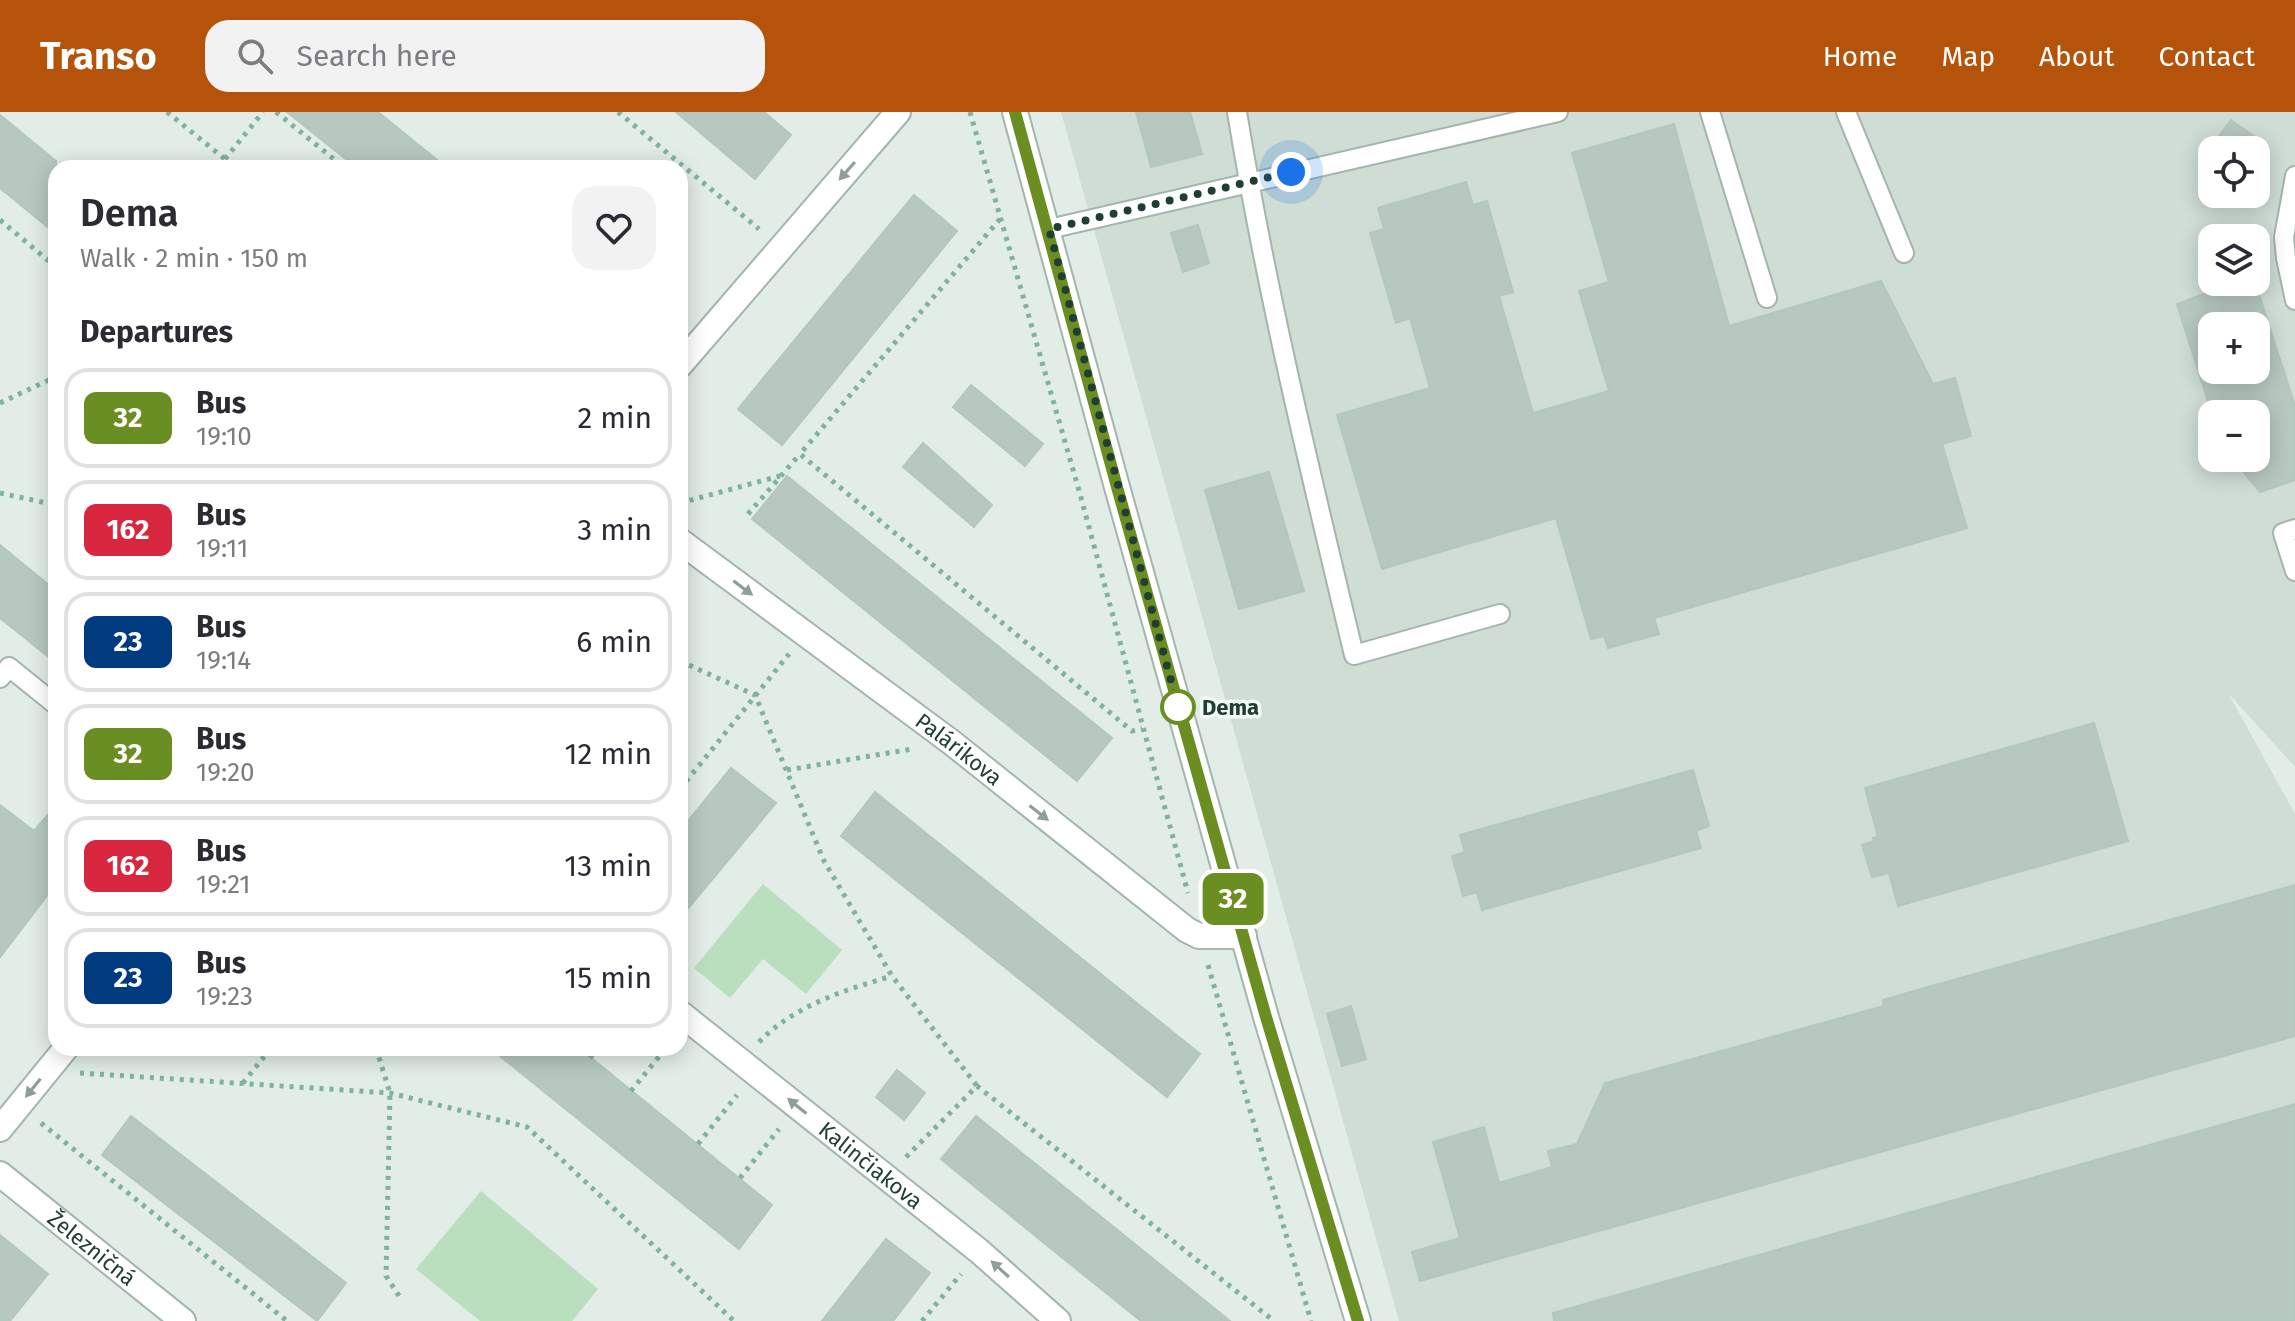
<!DOCTYPE html>
<html lang="en">
<head>
<meta charset="utf-8">
<style>
	body { margin:0; font-family:"Fira Sans",sans-serif; background:#f2f2f3; color:#2b2b33; height:100vh; display:flex; flex-direction:column; font-size:30px; white-space:nowrap }
	* { box-sizing:border-box; margin:0 }
	p { font-size:26px; color:#7c7c81 }
	.icon { flex:none; width:44px; height:44px; fill:none; stroke:currentColor; stroke-width:2; stroke-linecap:round; stroke-linejoin:round }
	.map { position:relative; flex:1; overflow:hidden }
	.sheet { position:absolute; left:48px; top:48px; width:640px; height:896px; display:flex; flex-direction:column; background:#fff; border-radius:24px; box-shadow:0 4px 20px #0003 }
	.sheet>* { flex:none }
	.badge { padding:0 16px; border-radius:12px; font-size:28px; line-height:52px }
	.controls { position:absolute; left:2198px; top:24px; display:grid; gap:16px }
	.controls a { display:grid; place-items:center; width:72px; height:72px; border-radius:16px; background:#fff; box-shadow:0 4px 20px #0003; font-size:40px }
	.you { position:absolute; width:40px; height:40px; margin:-20px; border:6px solid #fff; border-radius:50%; background:#1a73e8; box-shadow:0 0 0 12px #1a73e833 }
	.map>.badge { position:absolute; translate:-50% -50%; box-shadow:0 0 0 4px #fff }
	h2 { padding:0 32px; font-size:30px; line-height:72px }
	.round { display:grid; place-items:center; flex:none; width:84px; height:84px; border-radius:24px; background:#f2f2f3 }
	.head { display:flex; align-items:center; justify-content:space-between; height:136px; padding:0 32px }
	h1 { font-size:38px; font-weight:600; line-height:60px }
	ul { padding:0; list-style:none }
	li { display:flex; align-items:center; gap:24px; height:100px; margin:0 16px 12px; padding:0 16px; border:4px solid #e1e1e2; border-radius:24px }
	li div { flex:1 }
	li b { display:block; font-size:30px }
	li em { font-style:normal }
	li .badge { min-width:88px; font-weight:700; text-align:center }
	header { display:flex; align-items:center; gap:48px; box-sizing:border-box; height:112px; padding:0 40px; background:#b45309; color:#fff }
	header strong { font-size:38px }
	nav { display:flex; gap:44px; margin-inline-start:auto; font-size:28px }
	.search { width:560px; height:72px; background:#f2f2f3; display:flex; align-items:center; gap:20px; box-sizing:border-box; padding:0 28px; border-radius:24px; color:#7c7c81; font-size:30px }
	.map>svg:first-child { display:block }
</style>
</head>
<body>
<header>
<strong>Transo</strong>
<div class="search"><svg class="icon" aria-label="search" viewBox="0 0 24 24"><circle cx="10" cy="10" r="6"/><path d="M15 15l6 6"/></svg>Search here</div>
<nav><a>Home</a><a>Map</a><a>About</a><a>Contact</a></nav>
</header>
<div class="map">
<svg width="2295" height="1209" viewBox="0 0 2295 1209">
	<rect width="100%" height="100%" fill="#e1ede6"/>
	<path fill="#cfddd5" fill-rule="evenodd" d="M1061,0h1234v655l-67,-74 67,121v507h-896zM2212,38h44v44h-44zM2212,126h44v44h-44zM2212,214h44v44h-44zM2212,302h44v44h-44z"/>
	<path fill="#b9dfbf" d="M763,772l79,66 -36,44 -43,-35 -33,39 -36,-30z
		M481,1079l117,98 -26,32h-92l-64,-52z"/>
	<path fill="#b6c8bf" stroke="#b3c7bd" stroke-width="2" fill-rule="evenodd" d="M287,0h91l69,56h-90z
		M676,0h88l27,23 -36,44z
		M1136,0h54l12,42 -51,13z
		M0,3l56,46v73l-56,-46z
		M2231,8l38,27 -13,17v-14h-44v10l-7,-5z
		M1674,12l55,202 152,-45 52,103 22,-6 16,58 -29,8 25,84 -313,90 5,16 -51,14 -4,-12 -13,3 -35,-121 -174,51 -45,-154 93,-27 -20,-70 -14,5 -26,-90 14,-4 -6,-21 88,-26 7,23 14,-4 26,91 -14,4 34,117 76,-22 -30,-100 30,-9 -37,-129z
		M914,83l43,36 -175,214 -44,-36z
		M1198,113l11,38 -26,9 -12,-39z
		M2235,170h20l40,124v74l-35,12 -28,-34h24v-44h-44l-35,-110zM2212,214h44v44h-44z
		M971,273l72,59 -18,22 -72,-59z
		M923,331l69,62 -18,22 -71,-60z
		M1269,360l35,119 -65,18 -34,-119z
		M787,364l325,262 -35,43 -325,-262z
		M0,433l56,46v72l-56,-45z
		M2094,611l34,118 -230,65 -9,-33 -17,4 -10,-32 12,-4 -1,-3 5,-1 -13,-49z
		M731,656l45,35 -96,115v-87z
		M1693,658l16,56 -13,5 5,17 -219,62 -5,-18 -14,4 -11,-40 13,-4 -5,-17z
		M875,680l325,262 -33,43 -326,-261z
		M0,693l34,26 22,-26v79l-56,73z
		M2295,773v151l-875,245 -8,-29 48,-14 -27,-96 51,-15 15,56 53,-16 -4,-16 29,-7 28,-61 279,-77 -1,-6 38,-11z
		M1351,894l15,53 -24,7 -15,-52z
		M490,936h89l193,157 -33,44z
		M897,958l28,23 -21,27 -28,-23z
		M2295,992v217h-741l-1,-8z
		M131,1004l215,167 -29,38 -215,-166z
		M976,1004l108,87 146,118h-89l-92,-74 -108,-88z
		M0,1123l48,39 -38,47h-10z
		M886,1127l44,34 -37,48h-71z"/>
	<g fill="none" stroke-linecap="round" stroke-linejoin="round">
		<defs>
			<path id="lane" d="M1237,0c30,183 74,363 117,543l146,-41
				M1710,0l57,186
				M1846,0l58,141
				M2295,64l-11,61 2,21 9,42
				M1049,117l509,-117
				M2295,417l-12,4 12,38
				M0,566l9,-11 47,38"/>
			<g id="street">
				<path d="M1015,0l102,375 149,530 92,304"/>
				<path d="M680,253l218,-253"/>
				<path id="s1" d="M680,429l271,201 236,188 12,6h45"/>
				<path id="s2" d="M680,901l299,238 79,70"/>
				<path d="M0,1017l66,-81"/>
				<path id="s3" d="M0,1062l183,147"/>
			</g>
		</defs>
		<use href="#lane" stroke="#a3b5ad" stroke-width="22"/>
		<use href="#street" stroke="#a3b5ad" stroke-width="28"/>
		<path stroke="#80b29d" stroke-width="5" stroke-dasharray="4 6" stroke-linecap="butt" d="M167,0l69,56
			M276,0l69,56
			M618,0l141,117
			M970,0l110,382 108,399
			M225,47l38,-47
			M1000,107l-200,235 332,277 10,-2
			M0,108l56,47
			M0,291l53,-25 3,-20
			M0,381l56,12
			M680,391l100,-27
			M748,402l52,-60
			M680,549l75,34 69,166 68,115 85,110
			M787,658l125,-21
			M680,677l109,-135
			M1208,853l103,356
			M759,930c36,-37 86,-52 133,-66
			M376,936l14,45 -4,183 15,23
			M590,946l8,-10
			M80,961l310,20 137,34 207,194
			M243,971l28,-35
			M631,979l35,-43
			M41,1011l246,198
			M698,1032l39,-49
			M906,1045l71,-71 297,235
			M740,1066l39,-49
			M922,1209l39,-47"/>
		<use href="#lane" stroke="#fff" stroke-width="18"/>
		<use href="#street" stroke="#fff" stroke-width="24"/>
	</g>
	<defs><path id="oneway-solid" d="M-6-.8H1V-3.2L6.5 0L1 3.2V.8H-6Z" transform="scale(2)"/></defs>
	<g fill="#909e99">
		<use href="#oneway-solid" transform="translate(847 59) rotate(131)"/>
		<use href="#oneway-solid" transform="translate(743 476) rotate(37)"/>
		<use href="#oneway-solid" transform="translate(1039 701) rotate(38)"/>
		<use href="#oneway-solid" transform="translate(33 976) rotate(129)"/>
		<use href="#oneway-solid" transform="translate(797 994) rotate(-141)"/>
		<use href="#oneway-solid" transform="translate(1000 1157) rotate(-138)"/>
	</g>
	<g fill="none" stroke-linecap="round" stroke-linejoin="round">
		<defs>
			<path id="line" d="M1015,0l102,375 149,530 92,304"/>
		</defs>
		<use href="#line" stroke="#fff" stroke-width="18"/>
		<use href="#line" stroke="#6b8e23" stroke-width="12"/>
		<path stroke="#203e33" stroke-width="8" stroke-dasharray="0 14.4" d="M1178,595l2,7 -131,-485 242,-57"/>
	</g>
	<circle fill="#fff" stroke="#6b8e23" stroke-width="4" cx="1178" cy="595" r="16"/>
	<g text-anchor="middle" dominant-baseline="central" stroke-width="7" stroke-linejoin="round" paint-order="stroke">
		<g font-size="22" font-weight="bold" fill="#203e33" stroke="#f2f9f5" text-anchor="start">
			<text x="1202" y="595">Dema</text>
		</g>
		<g font-size="22" fill="#203e33" stroke="#f2f9f5">
			<text stroke="none"><textPath href="#s1" startOffset="348">Palárikova</textPath></text>
			<text stroke="none"><textPath href="#s2" startOffset="244">Kalinčiakova</textPath></text>
			<text stroke="none"><textPath href="#s3" startOffset="118">Železničná</textPath></text>
		</g>
	</g>
</svg>
<div class="controls">
<a><svg class="icon" aria-label="locate" viewBox="0 0 24 24"><circle cx="12" cy="12" r="6"/><path d="M12 2v4M12 18v4M2 12h4M18 12h4"/></svg></a>
<a><svg class="icon" aria-label="layers" viewBox="0 0 24 24"><path d="M12 4l9 5-9 5-9-5zM3 14l9 5 9-5"/></svg></a>
<a>+</a>
<a>−</a>
</div>
<div class="you" style="left:1291px;top:60px"></div>
<b class="badge" style="left:1233px;top:787px;background:#6b8e23;color:#fff">32</b>
<section class="sheet">
<div class="head"><div><h1>Dema</h1><p>Walk · 2 min · 150 m</p></div><a class="round"><svg class="icon" aria-label="heart" viewBox="0 0 24 24"><path d="M12 20l-8-8c-3-5 5-10 8-4 3-6 11-1 8 4z"/></svg></a></div>
<h2>Departures</h2>
<ul>
<li><span class="badge" style="background:#6b8e23;color:#fff">32</span><div><b>Bus</b><p>19:10</p></div><em>2 min</em></li>
<li><span class="badge" style="background:#d7263d;color:#fff">162</span><div><b>Bus</b><p>19:11</p></div><em>3 min</em></li>
<li><span class="badge" style="background:#003b80;color:#fff">23</span><div><b>Bus</b><p>19:14</p></div><em>6 min</em></li>
<li><span class="badge" style="background:#6b8e23;color:#fff">32</span><div><b>Bus</b><p>19:20</p></div><em>12 min</em></li>
<li><span class="badge" style="background:#d7263d;color:#fff">162</span><div><b>Bus</b><p>19:21</p></div><em>13 min</em></li>
<li><span class="badge" style="background:#003b80;color:#fff">23</span><div><b>Bus</b><p>19:23</p></div><em>15 min</em></li>
</ul>
</section>
</div>
</body>
</html>
